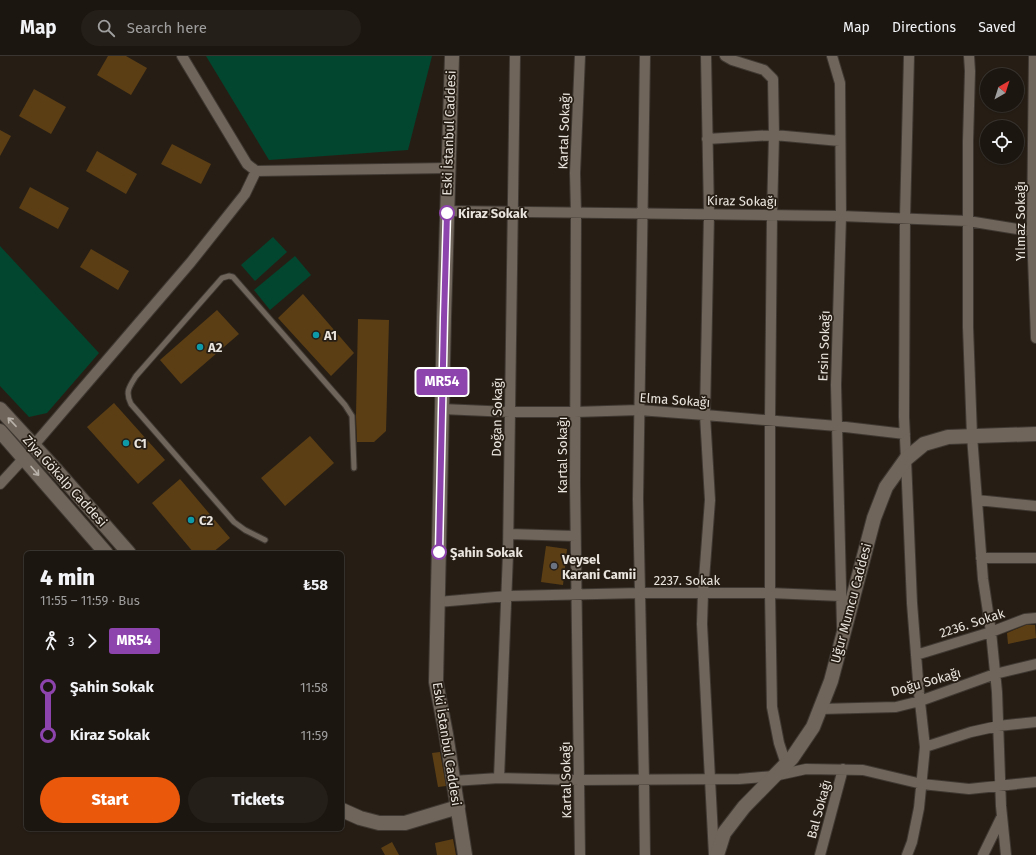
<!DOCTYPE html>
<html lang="en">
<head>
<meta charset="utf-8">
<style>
	body { margin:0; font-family:"Fira Sans",sans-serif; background:#251f19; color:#f1f3f6; height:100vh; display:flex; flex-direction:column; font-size:15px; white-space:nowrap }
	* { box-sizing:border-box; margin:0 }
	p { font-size:13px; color:#a09f9f }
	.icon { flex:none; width:22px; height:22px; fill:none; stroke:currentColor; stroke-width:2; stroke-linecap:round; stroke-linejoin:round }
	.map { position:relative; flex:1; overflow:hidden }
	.details { position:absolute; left:24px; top:495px; width:320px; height:280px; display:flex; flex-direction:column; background:#1c1610; border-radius:6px; box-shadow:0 1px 3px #0004,0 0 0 1px #3a3530 }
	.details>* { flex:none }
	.badge { padding:0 8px; border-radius:3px; font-size:14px; line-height:26px }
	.needle { width:26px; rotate:39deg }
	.buttons { position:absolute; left:980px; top:12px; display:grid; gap:8px }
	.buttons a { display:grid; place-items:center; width:44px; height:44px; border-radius:50%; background:#1c1610; box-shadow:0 1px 3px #0004,0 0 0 1px #3a3530; font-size:20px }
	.map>.badge { position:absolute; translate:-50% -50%; box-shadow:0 0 0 2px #fff }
	.legs { display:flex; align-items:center; gap:6px; height:44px; padding:0 16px; font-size:13px }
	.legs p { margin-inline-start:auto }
	.summary { display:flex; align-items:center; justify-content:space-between; height:68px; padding:0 16px }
	h1 { font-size:22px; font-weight:800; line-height:30px }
	.button { display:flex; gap:8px; margin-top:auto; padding:8px 16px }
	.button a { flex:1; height:46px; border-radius:24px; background:#ea580c; color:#fff; font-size:16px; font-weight:800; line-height:46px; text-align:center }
	.button a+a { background:#251f19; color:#f1f3f6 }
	ul { padding:0 16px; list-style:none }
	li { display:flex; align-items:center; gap:14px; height:48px; font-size:15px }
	li i { display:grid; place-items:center; width:6px; height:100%; margin:0 5px; background:currentColor }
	li i::after { content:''; width:10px; height:10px; margin:-5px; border:3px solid; border-radius:50%; background:#1c1610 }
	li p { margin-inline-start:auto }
	li:first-child i { background:linear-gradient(#0000 50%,currentColor 0) }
	li:last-child i { background:linear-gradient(currentColor 50%,#0000 0) }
	header { display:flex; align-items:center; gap:24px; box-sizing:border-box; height:56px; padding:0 20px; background:#1c1610; border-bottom:1px solid #3a3530 }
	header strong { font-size:19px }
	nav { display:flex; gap:22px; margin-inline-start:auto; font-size:14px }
	.search { width:280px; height:36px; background:#251f19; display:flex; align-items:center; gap:10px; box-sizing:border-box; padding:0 14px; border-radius:22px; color:#a09f9f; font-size:15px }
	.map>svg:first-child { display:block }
</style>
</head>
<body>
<header>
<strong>Map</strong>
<div class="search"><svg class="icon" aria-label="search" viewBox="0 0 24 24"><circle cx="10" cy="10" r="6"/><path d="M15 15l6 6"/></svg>Search here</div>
<nav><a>Map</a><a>Directions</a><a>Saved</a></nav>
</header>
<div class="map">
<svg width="1036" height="799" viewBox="0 0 1036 799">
	<rect width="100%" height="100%" fill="#261e15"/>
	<path fill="#03462f" d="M206,0h226l-24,94 -139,10z
		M273,181l14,15 -32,29 -14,-16z
		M0,190l99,107 -52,60 -18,4 -29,-31z
		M295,200l16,19 -41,35 -16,-20z"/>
	<path fill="#5c3e14" d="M108,0h18l21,12 -16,27 -34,-20z
		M34,33l32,18 -15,27 -32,-18z
		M0,74l11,6 -11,20z
		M172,88l39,20 -10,20 -40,-20z
		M97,95l40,23 -11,20 -40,-23z
		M30,131l39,21 -11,21 -39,-21z
		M91,193l38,22 -11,19 -38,-23z
		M303,238l51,59 -23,23 -53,-58z
		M217,254l22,24 -58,50 -21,-24z
		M358,263l31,1 -3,111 -12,11h-17l-1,-26z
		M114,347l51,57 -27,24 -51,-57z
		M310,380l24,27 -49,43 -24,-28z
		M180,423l50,59 -18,15h-18l-42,-50z
		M546,490l21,3 -4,36 -22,-3z
		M1026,569h9l1,13 -28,6 -1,-11z
		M440,696l6,34 -8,1 -6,-34z
		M453,783l3,16h-19l-2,-12z
		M392,786l7,13h-14l-4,-7z"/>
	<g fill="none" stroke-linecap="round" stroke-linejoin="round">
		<defs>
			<path id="lane" d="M265,484l-20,-10 -11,-8 -103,-118c-6,-12 -2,-17 5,-28l86,-98 7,-2 4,1 112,128 7,11 2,52"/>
			<path id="street" d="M182,0l65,108 9,7
				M706,0l3,158 -4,201 5,85 -7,93 -1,31 8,155 4,76
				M725,0l7,4 32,10 9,9 1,56 -2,80 -2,205v173l2,114 7,36 7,21
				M832,0l8,27 1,133 -5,169 6,242
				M969,0l1,15 -2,70v186l4,109 11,143 8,53 6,60 4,114 5,49
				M1034,0l-2,175 4,107
				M707,83l67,-4 66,6
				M256,115l192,-3
				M447,155l394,5 127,5 68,11
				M442,353l68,3h65l64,-2 66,5 132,11 68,8
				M34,389l157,-183 54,-68 11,-23
				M0,428l24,-26
				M977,444l59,6
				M509,478l66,2
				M981,502h55
				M438,546l69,-6 133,-3h130l71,3
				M916,599l75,-23 34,-13 11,-1
				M820,653l76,-2 24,-6 75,-27 41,-10
				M925,691l46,-15 27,-6 38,-4
				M499,722l9,-224 7,-498
				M453,725l46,-3 80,2 160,-1 35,-3 32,-7 57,1 59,14 47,5 67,-7
				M580,799l-5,-372 1,-270 -1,-40 5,-117
				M645,799l-1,-75 -6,-281 7,-443
				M820,799l23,-86
				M907,799l5,-13 7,-34 6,-61 -6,-54 -7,-90 -6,-144 -2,-42 1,-199 4,-162
				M983,799l19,-39"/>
			<path id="secondary" d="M452,0l-8,261 -8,365 10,52 19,121
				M0,353l57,62 72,82
				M0,375l106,122
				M342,754l18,8 19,5h26l53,-16
				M717,799l7,-22 20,-26 48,-49 21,-31 18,-46 43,-163 12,-31 20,-28 18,-15 24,-7 88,-3"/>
		</defs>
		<use href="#lane" stroke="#3f3832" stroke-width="7"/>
		<use href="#street" stroke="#3f3832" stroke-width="12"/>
		<use href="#secondary" stroke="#3f3832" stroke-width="16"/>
		<use href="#lane" stroke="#6f655a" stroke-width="5"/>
		<use href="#street" stroke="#6f655a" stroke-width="10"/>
		<use href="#secondary" stroke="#6f655a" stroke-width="14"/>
	</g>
	<defs><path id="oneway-shaft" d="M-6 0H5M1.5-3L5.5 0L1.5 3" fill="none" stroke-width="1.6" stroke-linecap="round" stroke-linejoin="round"/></defs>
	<g stroke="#b8b1a9">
		<use href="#oneway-shaft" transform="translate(12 366) rotate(-133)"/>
		<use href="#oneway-shaft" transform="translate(35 415) rotate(49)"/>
	</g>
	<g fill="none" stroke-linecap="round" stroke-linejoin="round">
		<defs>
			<path id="line-1" d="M439,496l5,-234 3,-105"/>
		</defs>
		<use href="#line-1" stroke="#fff" stroke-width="9"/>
		<use href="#line-1" stroke="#8e44ad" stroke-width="6"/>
	</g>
	<g fill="#fff" stroke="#8e44ad" stroke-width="2">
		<circle cx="447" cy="157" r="7"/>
		<circle cx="439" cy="496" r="7"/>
	</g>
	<g fill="#0f9aa8" stroke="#261e15" stroke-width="1.5">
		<circle cx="316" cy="279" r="4"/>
		<circle cx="200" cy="291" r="4"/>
		<circle cx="126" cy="387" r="4"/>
		<circle cx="191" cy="464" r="4"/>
	</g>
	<circle fill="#6b7280" stroke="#261e15" stroke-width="1.5" cx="554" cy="510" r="4"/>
	<g text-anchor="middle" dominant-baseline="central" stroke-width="3.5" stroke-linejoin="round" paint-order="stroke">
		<g font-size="13" fill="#e9e4dd" stroke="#261e15">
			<text transform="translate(564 75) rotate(-88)">Kartal Sokağı</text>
			<text transform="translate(449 77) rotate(-88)">Eski İstanbul Caddesi</text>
			<text transform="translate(742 145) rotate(1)">Kiraz Sokağı</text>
			<text transform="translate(1020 165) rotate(-90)">Yılmaz Sokağı</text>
			<text transform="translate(824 290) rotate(-88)">Ersin Sokağı</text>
			<text transform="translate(675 344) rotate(4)">Elma Sokağı</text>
			<text transform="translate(497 361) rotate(-89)">Doğan Sokağı</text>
			<text transform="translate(562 399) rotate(-90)">Kartal Sokağı</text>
			<text transform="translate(65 425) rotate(48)">Ziya Gökalp Caddesi</text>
			<text x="687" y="524">2237. Sokak</text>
			<text transform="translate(851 547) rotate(-75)">Uğur Mumcu Caddesi</text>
			<text transform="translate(972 567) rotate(-18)">2236. Sokak</text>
			<text transform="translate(926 626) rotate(-16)">Doğu Sokağı</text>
			<text transform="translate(447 688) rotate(81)">Eski İstanbul Caddesi</text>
			<text transform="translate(566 724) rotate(-91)">Kartal Sokağı</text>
			<text transform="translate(819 753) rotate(-75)">Bal Sokağı</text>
		</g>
		<g font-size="13" font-weight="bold" fill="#e9e4dd" stroke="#261e15" text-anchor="start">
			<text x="458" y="157">Kiraz Sokak</text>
			<text x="450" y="496">Şahin Sokak</text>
		</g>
		<g font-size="13" font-weight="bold" fill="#e9e4dd" stroke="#261e15" text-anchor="start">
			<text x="324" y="279">A1</text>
			<text x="208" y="291">A2</text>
			<text x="134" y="387">C1</text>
			<text x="199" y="464">C2</text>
			<text x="562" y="503">Veysel<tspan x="562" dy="15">Karani Camii</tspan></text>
		</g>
	</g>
</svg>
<div class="buttons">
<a><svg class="needle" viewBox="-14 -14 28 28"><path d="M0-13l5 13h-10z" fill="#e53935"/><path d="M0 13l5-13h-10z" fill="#a09f9f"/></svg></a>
<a><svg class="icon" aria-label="locate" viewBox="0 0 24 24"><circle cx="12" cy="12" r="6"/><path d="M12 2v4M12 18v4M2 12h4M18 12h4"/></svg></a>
</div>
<b class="badge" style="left:442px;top:326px;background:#8e44ad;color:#fff">MR54</b>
<section class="details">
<div class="summary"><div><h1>4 min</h1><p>11:55 – 11:59 · Bus</p></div><b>₺58</b></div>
<div class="legs"><svg class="icon" aria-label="walk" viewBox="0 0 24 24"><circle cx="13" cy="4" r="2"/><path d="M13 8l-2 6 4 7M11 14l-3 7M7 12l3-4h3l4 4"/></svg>3<svg class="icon" aria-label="forward" viewBox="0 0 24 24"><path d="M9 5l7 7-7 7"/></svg><b class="badge" style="background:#8e44ad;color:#fff">MR54</b></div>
<ul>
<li><i style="color:#8e44ad"></i><b>Şahin Sokak</b><p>11:58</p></li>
<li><i style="color:#8e44ad"></i><b>Kiraz Sokak</b><p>11:59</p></li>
</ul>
<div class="button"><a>Start</a><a>Tickets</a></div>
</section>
</div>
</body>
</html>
